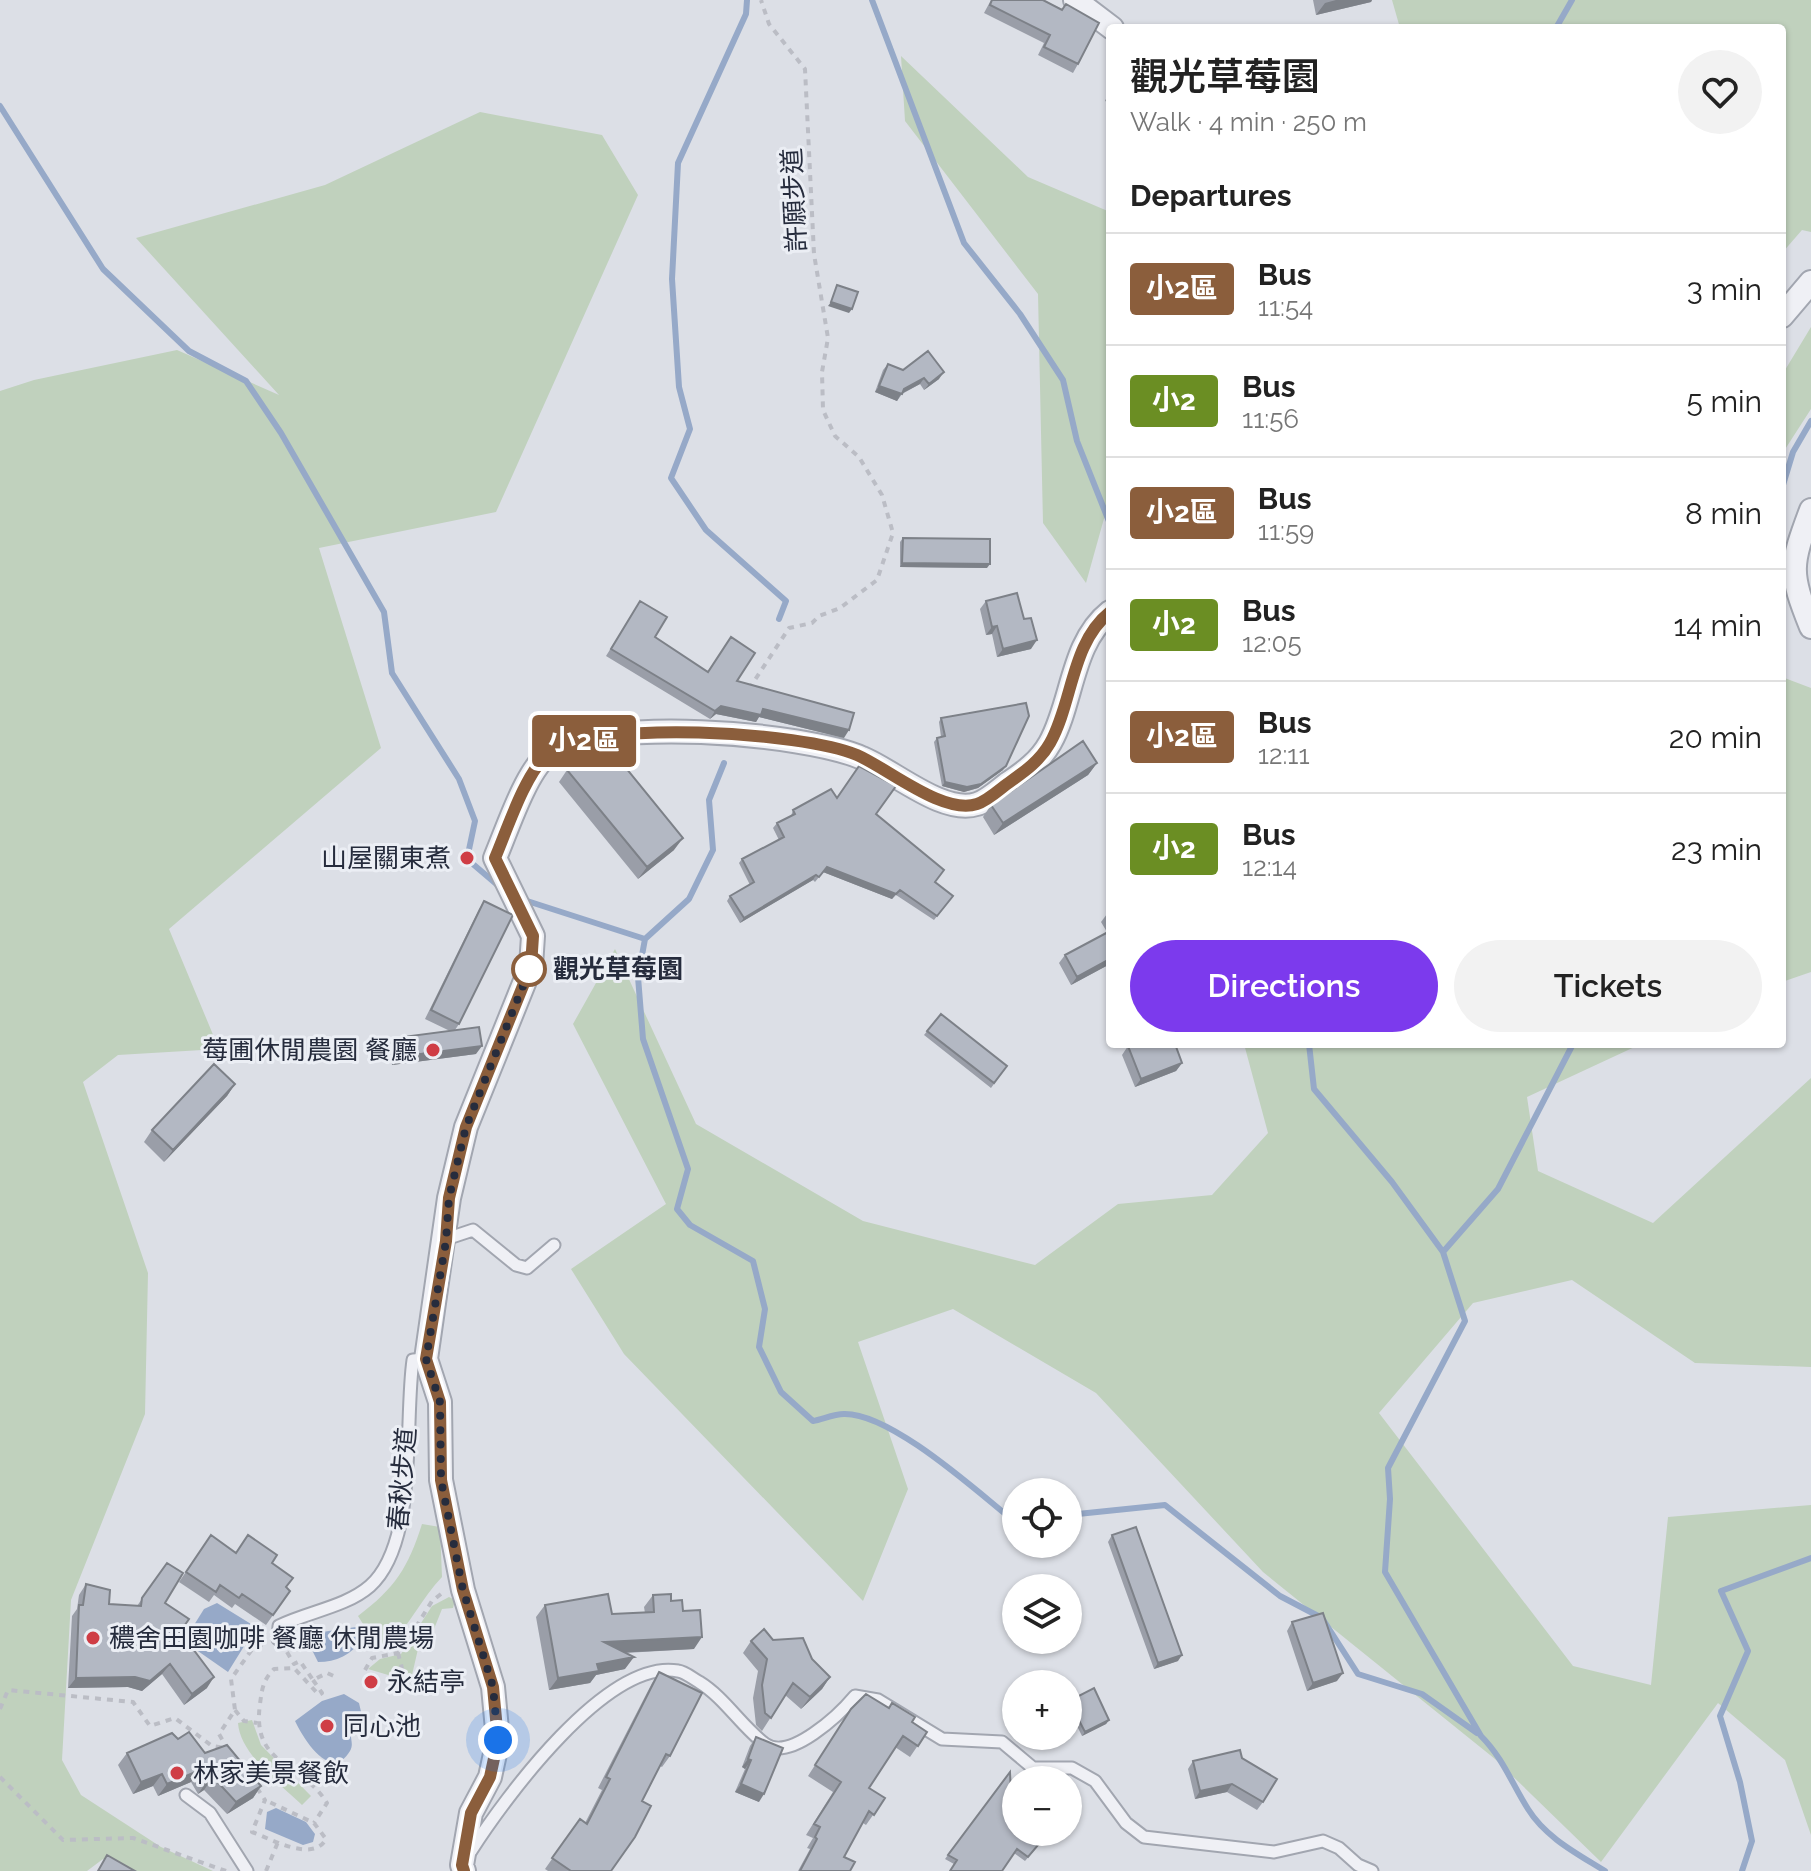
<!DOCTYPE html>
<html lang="en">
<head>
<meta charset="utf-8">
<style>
	body { margin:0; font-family:Raleway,"Noto Sans TC",sans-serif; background:#f2f2f2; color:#222; height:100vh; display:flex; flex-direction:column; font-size:30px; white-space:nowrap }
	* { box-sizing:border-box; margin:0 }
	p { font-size:26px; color:#767676 }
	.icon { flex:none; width:44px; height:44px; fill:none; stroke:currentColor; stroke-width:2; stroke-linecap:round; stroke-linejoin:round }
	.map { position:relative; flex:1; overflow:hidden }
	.drawer { position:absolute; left:1106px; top:24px; width:680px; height:1024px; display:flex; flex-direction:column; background:#fff; border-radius:8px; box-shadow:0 2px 6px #0004 }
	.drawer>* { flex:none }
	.badge { padding:0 16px; border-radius:6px; font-size:28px; line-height:52px }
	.buttons { position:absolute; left:1002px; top:1478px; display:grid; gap:16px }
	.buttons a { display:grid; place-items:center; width:80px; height:80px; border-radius:50%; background:#fff; box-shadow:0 2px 6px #0004; font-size:40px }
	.you { position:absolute; width:40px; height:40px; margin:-20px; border:6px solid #fff; border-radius:50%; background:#1a73e8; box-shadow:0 0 0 12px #1a73e833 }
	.map>.badge { position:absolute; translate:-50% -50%; box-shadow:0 0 0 4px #fff }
	h2 { padding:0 24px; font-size:30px; line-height:72px }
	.round { display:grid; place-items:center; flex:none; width:84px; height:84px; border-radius:42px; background:#f2f2f2 }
	.summary { display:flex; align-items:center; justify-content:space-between; height:136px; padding:0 24px }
	h1 { font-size:38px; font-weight:600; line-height:60px }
	.button { display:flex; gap:16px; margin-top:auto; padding:16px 24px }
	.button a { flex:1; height:92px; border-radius:48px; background:#7c3aed; color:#fff; font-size:32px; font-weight:600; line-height:92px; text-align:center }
	.button a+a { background:#f2f2f2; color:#222 }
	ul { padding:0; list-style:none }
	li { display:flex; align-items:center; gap:24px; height:112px; padding:0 24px; border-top:2px solid #e0e0e0 }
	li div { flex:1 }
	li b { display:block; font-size:30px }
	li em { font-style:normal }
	li .badge { min-width:88px; font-weight:700; text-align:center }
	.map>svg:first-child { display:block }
</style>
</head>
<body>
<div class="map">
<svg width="1811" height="1871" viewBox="0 0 1811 1871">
	<rect width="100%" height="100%" fill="#dcdfe6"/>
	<path fill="#c0d1bd" d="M1392,0h419v232l-9,-2 -20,23v-225h-382z
		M901,56l127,121 82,35v285l-24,86 -43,-60 -5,-229 -133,-173z
		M480,112l122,23 36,60 -142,317 -177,36 62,200 -212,181 50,120 -101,6 -35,27 65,191 -3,141 -74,186 -9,160 19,35 80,52 52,24h-88l-22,-12 -16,12h-87v-1480l34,-11 143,-30 102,45 -143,-157 189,-53z
		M1811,327v82l-29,45v-79z
		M1782,677l29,11v284l-29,10z
		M615,949l81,175 167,97 172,44 83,-61 94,-9 56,-62 -24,-89h397l-114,53 11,74 115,52 158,-145v289l-116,-4 -123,-83 -99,23 -94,110 194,253 78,19 17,-168 143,-12v330l-26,-75 -67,-57 -117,159 -106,-103 -232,-187 -167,-179 -143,-84 -95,33 50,147 -45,112 -239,-247 -53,-85 95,-65 -93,-180z
		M422,1524l18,3 2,50c-20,21 -32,47 -52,68l-15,-2 -17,-27c37,-28 50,-48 64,-92z
		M449,1597l6,3 -2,8 -11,1 -14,35 -10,5 -6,26 -7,5 -37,-11 12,-10 21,-5 31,-48z
		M252,1720l9,25 50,51 -9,9c-21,-20 -62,-51 -64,-82z"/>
	<path fill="#96a9c8" d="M217,1603l34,21v11l-23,37 -33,-23 4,-15 -5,-9 10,-16z
		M356,1627l6,12c-10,16 -26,23 -44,23l-8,-16 2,-7 10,-7z
		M344,1694l15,9 3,13c-2,5 -10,12 -11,16 -1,7 3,12 -1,19 -20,33 -48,-15 -55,-30l27,-20z
		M276,1808l30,14 9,12 -2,8 -10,3 -38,-16 2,-17z"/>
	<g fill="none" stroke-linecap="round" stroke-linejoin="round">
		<path stroke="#96a9c8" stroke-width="6" d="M747,0l-1,14 -68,149 -6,116 7,108 11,42 -19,49 35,52 80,71 -7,18
			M872,0l92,243 56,71 43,66 14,61 33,83
			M1556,28l16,-28
			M0,106l103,163 86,82 57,30 35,52 103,179 8,61 67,106 16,42 -8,38 34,29
			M1782,488l11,-36 18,-31
			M724,763l-15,37 4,50 -24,49 -44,40 -7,38 5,62 45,130 -11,40 13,16 63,36 12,48 -6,38 22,45 32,29c10,-2 21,-7 31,-7 46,-1 129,74 165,103h7
			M521,899l124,40
			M1309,1044l5,45 78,93 51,70 22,69 -77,147 2,31 -5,73 96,164c22,22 31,48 47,73 18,29 50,45 77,62
			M1443,1252l55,-63 75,-145
			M1068,1515l97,-10 115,91 42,22 36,56 64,20 55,39
			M1742,1871l10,-30 -12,-59 -20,-66 28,-65 -27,-60 90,-33"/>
		<defs>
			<path id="service" d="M446,1239l27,-9 43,35 11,3 27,-23
				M278,1639l1,-13c28,-14 67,-19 91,-40 48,-43 34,-163 43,-226l13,-1
				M186,1795l24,18 37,58
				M471,1851c34,-53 136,-193 207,-180 7,1 14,7 21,11 26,16 42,44 66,62 25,18 75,-30 90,-48l23,4 64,39 60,3 31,26h39l23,13 31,42 18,14 130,15 49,-11 16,7 19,17 14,6"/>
			<path id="minor" d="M1075,0l37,28
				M1782,316l29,-34
				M1811,510c-21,56 -22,62 0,117
				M464,1871l-2,-6 9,-52 19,-36 8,-37 -5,-53 -30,-97 -22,-110 -1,-78 -14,-43 23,-161 17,-71 65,-161 2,-30 -38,-78c12,-28 30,-84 52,-103 48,-40 259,-22 315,3 32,13 81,57 115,46 10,-3 22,-14 30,-20 18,-12 33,-23 43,-41 23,-41 21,-100 60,-131"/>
		</defs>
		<use href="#service" stroke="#a2a6b0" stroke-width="15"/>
		<use href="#minor" stroke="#a2a6b0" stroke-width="26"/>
		<path stroke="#bbbdc5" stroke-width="4" stroke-dasharray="6 6" stroke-linecap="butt" d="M749,689l40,-61 23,-5 7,-7 21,-8 37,-28 16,-47 -11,-38 -23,-38 -24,-21 -12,-26 -1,-38 6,-34 -14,-84 -9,-185 -36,-45 -8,-24
			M287,1652l7,12 6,-3 13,19 14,-7 11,5
			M398,1653l6,23
			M365,1670l7,-12 26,-5 5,-5 29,-47 9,-7
			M313,1680l9,13 -3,2 -25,-27 -20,1c-11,11 -12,20 -14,35 -9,62 42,58 67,99l-13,20
			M0,1709l8,-19 125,12 17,24 25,-8 37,28 13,2
			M235,1710l9,11 13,2
			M228,1750l-9,-16 16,-24 -4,-31 22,-31 13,-4
			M0,1777l63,63 70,-2 93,33
			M257,1788l8,12 -13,32c19,7 61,31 74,7l-12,-16 -49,-23
			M266,1871l12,-29"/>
		<use href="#service" stroke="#eff0f5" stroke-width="11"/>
		<use href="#minor" stroke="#eff0f5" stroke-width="22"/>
	</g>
	<path fill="#9a9ea8" d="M991,0h52l19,9 4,-5 12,60 -5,9 -35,-18 6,-12 -60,-30z
		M1313,0h59l-1,2 -55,13z
		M1110,90v13l-5,-2z
		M888,364l15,6 36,9 -15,11 -4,-6 -18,10 -5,7 -22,-9 8,-22z
		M903,538l84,30 -87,-1v-25z
		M640,601l15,36 53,35 29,9 107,57 -85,-21 -3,5 -40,-8 -6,5 -104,-63z
		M986,601l45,48 -34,8 -5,-23 -6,1 -6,-26z
		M941,718l62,52 -25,18 -14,4 -22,-6 -8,-44 3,-4 4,-1 -2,-15z
		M1097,763l-9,12 -94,60 -11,-18 8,-12z
		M567,770l107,80 -36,29 -79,-97z
		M837,798l39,16 59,68 18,14 -19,24 -38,-25 -4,4 -69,-27 -8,10 -2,-2 -73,43 -13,-22 3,-5 20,-11 -11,-22 3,-4 37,-19 -6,-12 4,-5 14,-7 2,-6z
		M484,901l-25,123 -4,6 21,24 -84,11 -3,-19 6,-8 55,-7 -25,-12 54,-110z
		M1110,912v52l-39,21 -12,-22 6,-8 42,-23 -6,-10 6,-8z
		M941,1014l66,52 -16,22 -67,-53z
		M1132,1044h43l7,19 -6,8 -41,16 -13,-32 6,-9z
		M235,1084l-8,12 -63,66 -20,-20 8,-12z
		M211,1535l25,18 36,10 14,24 4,4 -24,34 -31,-21 -3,4 -18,-13 -5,7 -30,-20z
		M1112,1535l66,126 -24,8 -46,-127z
		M167,1563l-2,40 13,32 29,53 -23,17 -22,-31 -20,17 -14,-4 -60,1 4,-72 5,-7 2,-14 7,-11 23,20 28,2z
		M653,1595l18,6 12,10 11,38 -69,4v16l-29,6 -6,8 -41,7 -13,-73 9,-12 67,9 33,-1 -1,-6z
		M1292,1622l45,59 -30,10 -20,-60z
		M773,1640l57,37 -8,12 -21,20 -16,-14 -23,36 -6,-6 -3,-27 5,-27 -15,-18 8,-12z
		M659,1672l11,84 -8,11 -2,-1 -18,35 -31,70h-63l-3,-2 35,-50 5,4 17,-33 -4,-2 54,-105z
		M1069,1701l40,19 -3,4 -24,12 -14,-28z
		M844,1720l68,2 15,10 -17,25 -15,-10 -26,41 16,10 -19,27 -3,-2 -19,34 6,14h-52l12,-22 -3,-1 6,-10 -7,-3 27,-43 -25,-16z
		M756,1737l3,65 -24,-10 10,-23 -3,-2 8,-21z
		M178,1739l27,14 56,33 -8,12 -26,16 -23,-24 -6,4 -7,-12 -33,14 -5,-10 -20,8 -15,-29 9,-12z
		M1242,1758l21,44 -6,8 -30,-18 -32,7 -7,-30 5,-8z
		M1010,1772l1,22 39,38 -25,29 -11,-8 -60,11 -9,-5z"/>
	<path fill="#7d8188" d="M1336,0h36l-1,2 -55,13 9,-12z
		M831,302l21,7 -3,4 -21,-7z
		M944,372l-5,7 -15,11 5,-6z
		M924,378l-4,6 -19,10 -4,7 -22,-9 4,-6 25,3z
		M902,563l88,1 -3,4 -87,-1z
		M997,626l-5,8 -6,1 6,-8z
		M1037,640l-6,9 -34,8 6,-8z
		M721,706l42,3 86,21 -5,8 -85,-21 -3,5 -40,-8 -6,5 5,-8z
		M1097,763l-9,12 -94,60 9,-12z
		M1006,766l-3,4 -25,18 -14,4 -22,-6 3,-4z
		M683,838l-9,12 -36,29 9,-12z
		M827,867l69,27 -4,5 -69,-27z
		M816,875l-3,5 -73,43 4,-5z
		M1110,959v5l-39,21 6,-8z
		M482,1046l-6,8 -84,11 5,-8z
		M1182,1063l-6,8 -41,16 6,-8z
		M235,1084l-8,12 -63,66 9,-12z
		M702,1637l-8,12 -99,5 9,-12z
		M1182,1655l-4,6 -24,8 4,-6z
		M634,1657l-9,12 -29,6 -6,8 -41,7 9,-12 39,-14z
		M170,1664l-8,10 -20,17 -14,-4 -60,1 8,-10z
		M1343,1673l-6,8 -30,10 6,-8z
		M214,1677l-7,11 -23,17 8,-11z
		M830,1677l-8,12 -21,20 9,-12z
		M1109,1720l-3,4 -24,12 3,-4z
		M748,1759l3,1 -6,9 -3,-2z
		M200,1770l-9,12 -33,14 9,-12z
		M162,1774l-9,12 -20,8 8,-12z
		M213,1777l-9,13 -6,4 9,-13z
		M741,1784l23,10 -5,8 -24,-10z
		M1232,1784l-5,8 -32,7 5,-8z
		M261,1786l-8,12 -26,16 9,-12z"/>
	<path fill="#b3b8c3" stroke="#7d8188" stroke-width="2" d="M992,0h51l19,10 4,-6 33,19 -21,41 -34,-17 6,-12 -60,-30z
		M837,285l21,7 -6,17 -21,-7z
		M928,351l16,21 -15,12 -5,-6 -20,11 -2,5 -23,-8 9,-22 15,6z
		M903,538l87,1v25l-88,-1z
		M1017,593l7,26 7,-1 6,22 -34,9 -6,-23 -5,1 -6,-26z
		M640,601l27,16 -12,20 53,35 23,-35 24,16 -18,28 117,32 -5,17 -86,-21 -2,6 -40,-9 -6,5 -104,-62z
		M1026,703l3,13 -23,50 -25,18 -14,3 -22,-5 -8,-44 8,-2 -4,-18z
		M604,741l79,97 -36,29 -80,-97z
		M1083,741l14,22 -94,60 -12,-18z
		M859,766l37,20 -20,28 68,56 -9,12 18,14 -16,20 -37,-26 -4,4 -69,-27 -8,10 -3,-2 -72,43 -14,-22 24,-14 -12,-23 42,-22 -7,-14 18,-9 -2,-4 38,-21 6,9z
		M484,901l29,14 -54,109 -28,-14z
		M1110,931v28l-33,18 -12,-22z
		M941,1014l66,52 -13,17 -67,-52z
		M479,1027l3,19 -85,11 -2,-19z
		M1134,1044h41l7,19 -41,16 -13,-33z
		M214,1064l21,20 -62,66 -21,-20z
		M1136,1527l46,128 -24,8 -46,-128z
		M211,1535l25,18 12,-18 29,20 -5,8 21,15 -7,9 4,4 -17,24 -31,-21 -3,4 -19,-13 -4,7 -30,-20z
		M167,1563l16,10 -18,30 24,16 -11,16 9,6 27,36 -22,17 -22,-30 -20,17 -15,-4 -59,1 3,-73h4l3,-21 24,6 -1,14 32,2 1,-8z
		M608,1594l4,20 42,-2 -1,-17 18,-1v7l11,-1 1,11 17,-1 2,27 -98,5 30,15 -37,7 2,7 -41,7 -13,-73z
		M1323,1613l20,60 -30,10 -21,-61z
		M764,1629l9,11 30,-2 9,21 18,18 -20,20 -17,-14 -22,35 -6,-5 -3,-28 5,-26 -16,-18z
		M659,1672l43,21 -32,63 -4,-2 -24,47 9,5 -16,31 -24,34h-40l-19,-13 28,-39 7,5 23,-45 -4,-2z
		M1094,1688l15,32 -24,12 -16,-31z
		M866,1694l23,14 3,-5 23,14 -3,5 15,10 -9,14 -15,-10 -34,52 16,10 -11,17 -5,-4 -25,46 11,5 -5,9h-50l17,-32 -2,-2 5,-10 -6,-3 27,-42 -26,-17 36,-56z
		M189,1732l16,21 22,-8 34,41 -25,16 -23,-25 -6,4 -7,-11 -33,14 -5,-10 -21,8 -14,-29 45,-20 6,6z
		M756,1737l27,11 -19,46 -23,-10 10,-24 -3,-1z
		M1240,1750l2,8 35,21 -14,23 -31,-18 -32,7 -7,-30z
		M1010,1772l1,22 5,3v35h33l-21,25 -11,-8 -15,22h-52l7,-11 -9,-5z
		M107,1855l28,16h-37z"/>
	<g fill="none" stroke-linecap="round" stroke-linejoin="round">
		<defs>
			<path id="line" d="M464,1871l-2,-6 9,-52 19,-36 8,-37 -5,-53 -30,-97 -22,-110 -1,-78 -14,-43 20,-118 3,-43 17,-71 65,-161 2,-30 -38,-78c12,-28 30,-84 52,-103 45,-37 256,-23 310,0 32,14 86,60 120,49 10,-3 22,-14 30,-20 17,-12 33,-23 43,-41 23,-41 21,-100 60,-131"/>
		</defs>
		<use href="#line" stroke="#fff" stroke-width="18"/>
		<use href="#line" stroke="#8b5e3c" stroke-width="12"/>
		<path stroke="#262c3d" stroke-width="8" stroke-dasharray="0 14.4" d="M498,1740l-5,-53 -30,-97 -22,-110 -1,-78 -14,-43 20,-118 3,-43 17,-71 65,-161 -2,3"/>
	</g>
	<g fill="#cf3d45" stroke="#ebeef4" stroke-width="3">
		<circle cx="467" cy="858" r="8"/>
		<circle cx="433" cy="1050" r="8"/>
		<circle cx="93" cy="1638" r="8"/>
		<circle cx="371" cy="1682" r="8"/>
		<circle cx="327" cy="1726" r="8"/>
		<circle cx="177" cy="1773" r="8"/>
	</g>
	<circle fill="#fff" stroke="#8b5e3c" stroke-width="4" cx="529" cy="969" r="16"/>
	<g text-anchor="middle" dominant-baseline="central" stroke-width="6" stroke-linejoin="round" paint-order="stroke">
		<g font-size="26" fill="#262c3d" stroke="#ebeef4">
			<text transform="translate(794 200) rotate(-93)">許願步道</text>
			<text transform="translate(402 1479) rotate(-85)">春秋步道</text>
		</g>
		<g font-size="26" fill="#262c3d" stroke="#ebeef4" text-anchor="start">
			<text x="451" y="858" text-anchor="end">山屋關東煮</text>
			<text x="417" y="1050" text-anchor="end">莓圃休閒農園 餐廳</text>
			<text x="109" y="1638">穠舍田園咖啡 餐廳 休閒農場</text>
			<text x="387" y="1682">永結亭</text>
			<text x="343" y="1726">同心池</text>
			<text x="193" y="1773">林家美景餐飲</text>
		</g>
		<g font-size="26" font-weight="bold" fill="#262c3d" stroke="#ebeef4" text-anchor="start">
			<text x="553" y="969">觀光草莓園</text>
		</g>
	</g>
</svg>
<div class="buttons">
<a><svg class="icon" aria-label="locate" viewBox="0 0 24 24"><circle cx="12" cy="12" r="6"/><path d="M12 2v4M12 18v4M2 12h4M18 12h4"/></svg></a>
<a><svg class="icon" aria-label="layers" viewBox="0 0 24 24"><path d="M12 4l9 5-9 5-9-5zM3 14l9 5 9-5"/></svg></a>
<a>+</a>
<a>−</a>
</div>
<div class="you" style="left:498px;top:1740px"></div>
<b class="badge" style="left:584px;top:741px;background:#8b5e3c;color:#fff">小2區</b>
<section class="drawer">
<div class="summary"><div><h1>觀光草莓園</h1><p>Walk · 4 min · 250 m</p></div><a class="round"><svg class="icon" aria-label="heart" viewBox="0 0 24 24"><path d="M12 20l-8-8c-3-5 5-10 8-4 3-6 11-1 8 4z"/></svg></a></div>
<h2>Departures</h2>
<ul>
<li><span class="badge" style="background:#8b5e3c;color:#fff">小2區</span><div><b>Bus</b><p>11:54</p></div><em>3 min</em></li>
<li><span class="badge" style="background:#6b8e23;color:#fff">小2</span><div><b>Bus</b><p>11:56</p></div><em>5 min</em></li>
<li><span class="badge" style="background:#8b5e3c;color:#fff">小2區</span><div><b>Bus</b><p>11:59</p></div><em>8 min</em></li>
<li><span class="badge" style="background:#6b8e23;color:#fff">小2</span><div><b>Bus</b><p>12:05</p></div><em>14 min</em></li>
<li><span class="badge" style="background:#8b5e3c;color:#fff">小2區</span><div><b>Bus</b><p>12:11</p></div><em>20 min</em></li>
<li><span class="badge" style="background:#6b8e23;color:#fff">小2</span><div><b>Bus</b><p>12:14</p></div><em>23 min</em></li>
</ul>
<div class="button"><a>Directions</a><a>Tickets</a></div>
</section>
</div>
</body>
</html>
